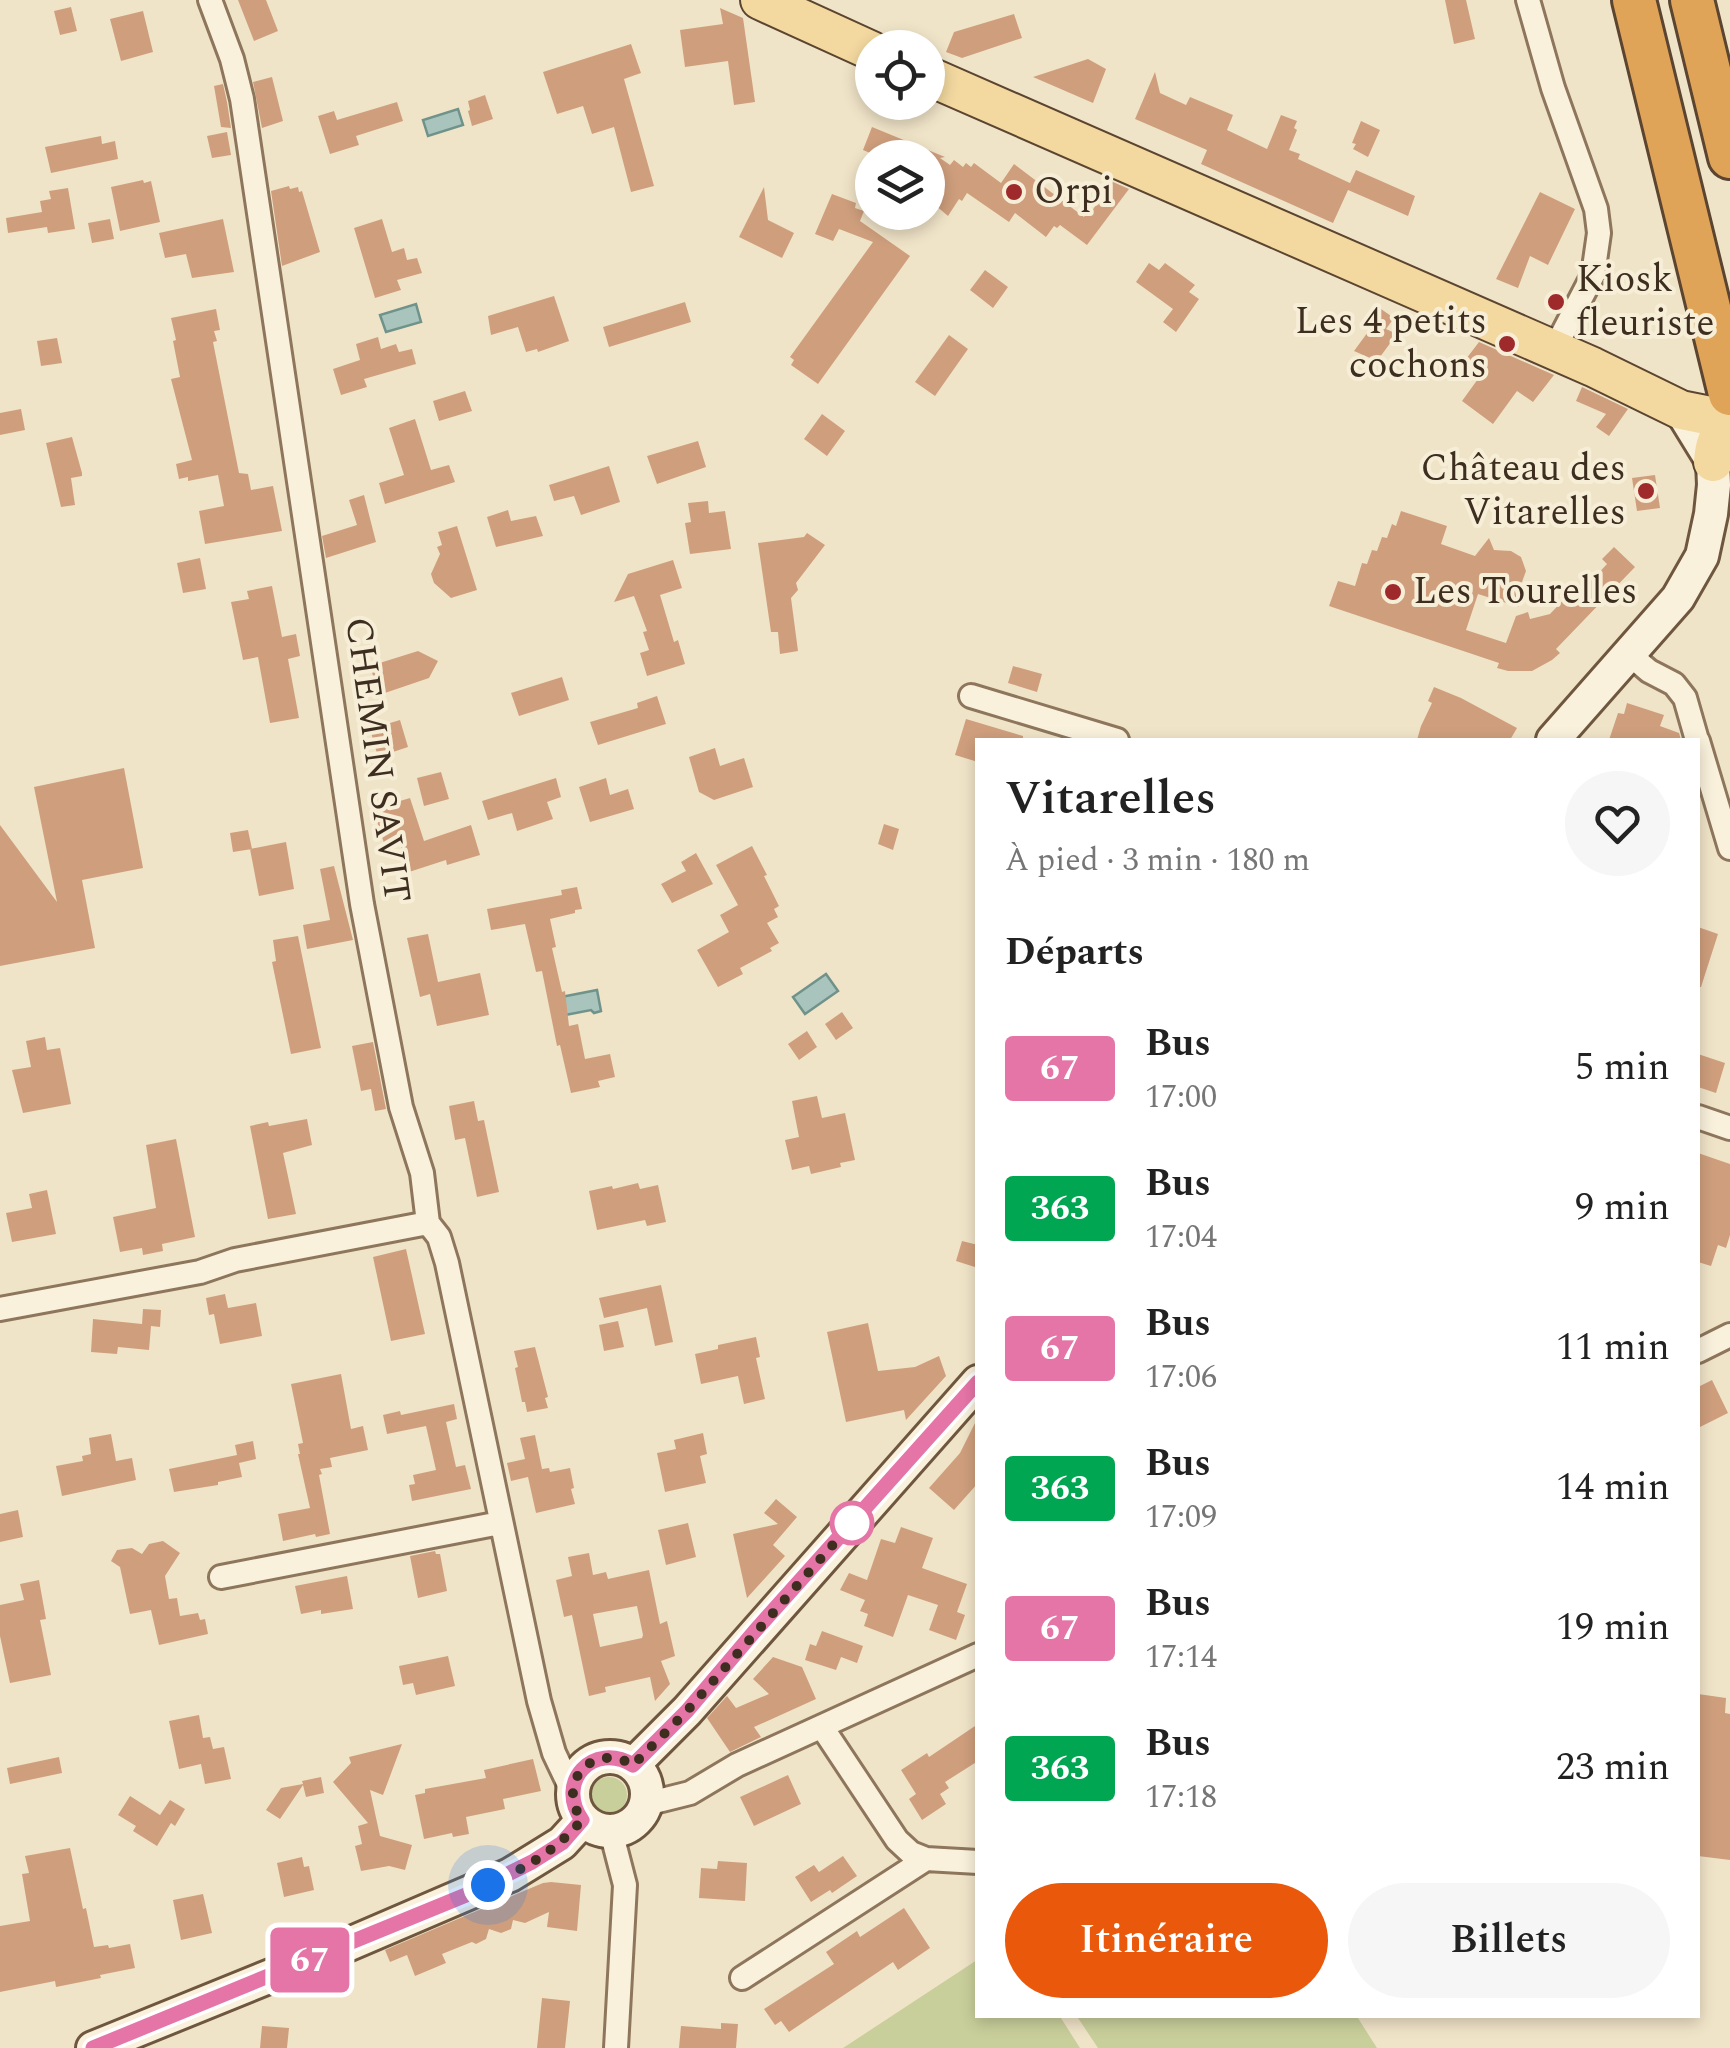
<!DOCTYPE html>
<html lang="fr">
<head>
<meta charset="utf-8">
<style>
	body { margin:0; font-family:Spectral,serif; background:#f6f6f6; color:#222; height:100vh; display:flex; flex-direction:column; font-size:38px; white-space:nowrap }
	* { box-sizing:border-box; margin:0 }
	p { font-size:32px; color:#767676 }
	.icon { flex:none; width:55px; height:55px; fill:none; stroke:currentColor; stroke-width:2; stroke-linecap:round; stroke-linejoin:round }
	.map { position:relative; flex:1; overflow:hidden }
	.sheet { position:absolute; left:975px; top:738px; width:725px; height:1280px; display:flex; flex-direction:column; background:#fff; border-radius:0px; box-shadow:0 5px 15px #0003 }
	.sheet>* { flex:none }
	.badge { padding:0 20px; border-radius:8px; font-size:35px; line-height:65px }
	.fabs { position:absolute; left:855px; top:30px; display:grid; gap:20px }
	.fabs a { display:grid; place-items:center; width:90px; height:90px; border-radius:50%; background:#fff; box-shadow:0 5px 15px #0003; font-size:50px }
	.you { position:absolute; width:50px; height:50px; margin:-25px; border:8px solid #fff; border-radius:50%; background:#1a73e8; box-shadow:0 0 0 15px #1a73e833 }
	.map>.badge { position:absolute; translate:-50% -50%; box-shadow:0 0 0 5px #fff }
	h2 { padding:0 30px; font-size:38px; line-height:90px }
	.round { display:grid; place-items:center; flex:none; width:105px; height:105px; border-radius:52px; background:#f6f6f6 }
	.overview { display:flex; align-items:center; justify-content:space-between; height:170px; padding:0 30px }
	h1 { font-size:48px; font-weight:600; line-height:75px }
	.cta { display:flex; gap:20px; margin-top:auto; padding:20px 30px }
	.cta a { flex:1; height:115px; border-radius:60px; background:#ea580c; color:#fff; font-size:40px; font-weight:600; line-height:115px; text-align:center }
	.cta a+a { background:#f6f6f6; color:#222 }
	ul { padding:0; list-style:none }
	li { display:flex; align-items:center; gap:30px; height:140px; padding:0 30px }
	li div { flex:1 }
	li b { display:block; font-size:38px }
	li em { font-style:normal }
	li .badge { min-width:110px; font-weight:700; text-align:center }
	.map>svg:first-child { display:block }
</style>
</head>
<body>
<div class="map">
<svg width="1730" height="2048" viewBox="0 0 1730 2048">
	<rect width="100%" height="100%" fill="#f0e4c8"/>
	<path fill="#c9cf9b" d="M591 1795a18 18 0 1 1 36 0a18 18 0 1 1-36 0Z
		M977,1960l1,55h81l21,33h-237z
		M1076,2015h280l21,33h-279z"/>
	<path fill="#a9c4bc" stroke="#6f938a" stroke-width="2.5" d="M458,109l5,16 -35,11 -5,-16z
		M416,304l5,18 -35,10 -6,-17z
		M826,974l12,17 -33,23 -12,-17z
		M597,990l4,21 -7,2 -3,-3 -31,6 -4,-18z"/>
	<path fill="#cf9f7d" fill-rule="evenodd" d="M238,0h28l12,31 -24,10z
		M1445,0h21l9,39 -21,5z
		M71,7l6,24 -17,4 -6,-24z
		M720,8l23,10 12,84 -21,3 -6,-44 -43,6 -5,-37 43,-6z
		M143,11l10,41 -32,9 -11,-42z
		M1014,14l8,24 -60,20 -16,-6 8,-20z
		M631,44l10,29 -17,6 30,107 -23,6 -17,-65 -22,7 -9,-28 -26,8 -14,-42z
		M1088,59l18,10 -13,34 -60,-26z
		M1155,72l5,21 26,12 4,-8 43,18 -6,15 40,19 14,-34 16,6 -3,7 3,2 -8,20 11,4 -2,5 52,24 6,-13 59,26 -7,20 -60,-26 -15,33 -132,-59 6,-14 -72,-31z
		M272,77l11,44 -21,7 -9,-46z
		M223,84l4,18 4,26 -10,-1 -7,-41z
		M485,95l8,24 -21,7 -4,-15 2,-1 -2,-9z
		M397,102l6,19 -47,15 3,9 -29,9 -12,-38 16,-5 3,9z
		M1361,121l19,9 -12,27 -15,-8 3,-5 -4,-1z
		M872,127l73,30 -5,1 10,7 4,-5 9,7 3,-4 5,4 3,-4 27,20 13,-19 70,53 2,-3 2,2 25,-34 16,7 -42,56 -27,-20 -3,3 -3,-2 -8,11 -31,-24 -6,9 -42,-29 -5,8 -3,-2 -11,17 -20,-17v-41h-46l-19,-8z
		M227,132l4,23 -19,3 -5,-22z
		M101,136l1,8 13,-3 3,18 -67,14 -6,-26z
		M143,180l1,3 7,-2 9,41 -40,9 -9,-44z
		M289,186l1,3 8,-2 1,5 3,-1 18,61 -38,14 -11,-75z
		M764,187l4,33 26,13 -12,25 -43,-21z
		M68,188l7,41 -27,4 -1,-6 -39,6 -2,-15 36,-6 -2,-11 11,-2 -2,-8z
		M1540,192l35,17 -27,56 -18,-9 -12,32 -22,-9z
		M832,194l24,9 -1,5 9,3 -4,10 50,35 -92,128 -27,-19 3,-5 -4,-3 83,-115 -34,-13 -6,12 -18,-7z
		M110,219l4,20 -22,4 -4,-20z
		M223,219l11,53 -42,6 -6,-24 -21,4 -6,-25z
		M382,219l10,33 12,-4 3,12 10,-2 5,15 -25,7 4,10 -26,8 -21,-70z
		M1149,263l10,7 6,-7 30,22 -6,7 10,7 -23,33 -13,-10 10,-13 -37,-27z
		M985,270l23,17 -15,21 -23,-18z
		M554,296l15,45 -31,11 -1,-3 -11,3 -8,-25 -27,8 -3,-19z
		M685,302l6,20 -82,25 -6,-20z
		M216,309l4,21 -6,1 3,10 -4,1 26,131 9,1 3,16 22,-4 9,45 -77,13 -6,-33 25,-5 -6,-31 -30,6v-4l-9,2 -3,-15 16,-4 -21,-81 9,-2 -7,-36 3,-1 -5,-22z
		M1381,309l13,9 -8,11 11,5 -20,27 -23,-10 19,-26 -3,-1z
		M949,335l19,14 -33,47 -20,-14z
		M378,337l3,12 15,-5 3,8 13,-3 4,15 -52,15 3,8 -26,8 -8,-26 27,-9 -4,-16z
		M57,338l5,25 -21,3 -4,-25z
		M1479,342l75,33 -21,27 -16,-11 -24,33 -31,-23 21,-29 -17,-13z
		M1582,387l46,22 -19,27 -13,-9 10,-13 -30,-13z
		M465,391l7,20 -33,10 -6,-20z
		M21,409l4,21 -25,5v-22z
		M822,414l23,17 -18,25 -23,-17z
		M415,419l16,51 18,-5 6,17 -70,22 -6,-21 25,-8 -15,-47z
		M72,437l10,36v3l-11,2 4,27 -14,2 -15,-64z
		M698,441l8,26 -49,17 -10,-28z
		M609,466l11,36 -39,13 -7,-19 -20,5 -5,-16z
		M1655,475l5,33 -23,3 -5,-33z
		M364,495l12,47 -50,16 -4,-22 35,-11 -8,-25z
		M708,501l1,12 16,-2 6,38 -41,5 -5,-31 6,-1 -3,-19z
		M508,510l3,11 25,-5 7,20 -47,11 -9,-30z
		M1401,511l46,15 -6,18 34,12 14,-18 5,12 17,1 10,6 5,14 -4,11 -7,9 4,16 -41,-13 -12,36 40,13 10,-27 12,-4 2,7 20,-5 19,-20 5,5 33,-35 -5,-5 12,-12 21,20 -79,82 4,4 -8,7 -20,11h-24l-11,-3 2,-5 -170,-57 9,-25 17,5 7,-23 5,1 5,-14 5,1 5,-14 5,1 5,-14 4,2z
		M457,526l20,64 -26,8 -17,-15 -3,-9 9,-20 -3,-7 5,-2 -4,-13z
		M807,533l18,12 -29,38 2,7 -7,8 7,53 -18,3 -2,-22h-7l-13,-89 46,-6z
		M200,558l6,31 -23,4 -6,-30z
		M673,560l9,28 -22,7 14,47 4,-2 7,24 -38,12 -7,-23 9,-3 -6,-18 4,-1 -13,-35 -20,6 14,-28z
		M272,586l10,51 14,-3 4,22 -12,3 11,59 -29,5 -12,-66 -15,3 -12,-58 18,-3 -2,-8z
		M418,651l20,10 -9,17 -50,17 -9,-29z
		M1013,666l29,8 -5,18 -29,-9z
		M562,677l7,23 -50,16 -8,-23z
		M1434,687l27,11 56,30 -7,12h-93l4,-14 11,-23 -4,-2z
		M657,696l9,28 -68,21 -8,-23 48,-14 -1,-5z
		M1627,703l37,12 -4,11 19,7 2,7h-72l9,-27 6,1z
		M966,719l57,17v4h-45v22l-23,-7z
		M400,720l8,27 -30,10 -8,-28z
		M715,748l5,18 24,-8 9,29 -39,13 -15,-8 -10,-35z
		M124,768l19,100 -61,12 13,68 -95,18v-141l57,77 -23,-115z
		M441,772l8,27 -25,7 -7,-28z
		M556,778l5,19 -14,5 6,17 -36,12 -5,-18 -24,7 -6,-19z
		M606,778l4,17 18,-6 6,20 -44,13 -11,-35z
		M410,798l14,43 47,-16 9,30 -33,10 -1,-5 -37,12 -11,-34 -14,5 -11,-34z
		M884,824l15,5 -6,21 -15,-6z
		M248,830l4,19 -19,3 -3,-19z
		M286,842l8,47 -35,7 -9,-47z
		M752,846l15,29 -3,1 15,30 -5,3 4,8 -11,6 12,20 -9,5 2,3 -32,17 3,6 -25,13 -21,-37 32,-18 -9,-17 18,-10 -22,-40z
		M696,853l17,31 -41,19 -11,-19 25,-13 -5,-9z
		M334,866l19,74 -46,9 -4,-24 27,-5 -10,-51z
		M577,887l5,22 -7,1v3l-25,6 6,28 -4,1 10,44 3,-1 4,35 9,-2 7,35 25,-5 5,23 -17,4 2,6 -29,6 -11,-48 -3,1 -15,-75 -6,1 -11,-48 -34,6 -4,-21 75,-14 -1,-5z
		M1698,927l20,7 -17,53h-3z
		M428,934l10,48 42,-9 9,42 -52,11 -7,-32 -10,3 -13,-59z
		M298,936l23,112 -30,6 -19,-92 4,-1 -3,-21z
		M842,1012l11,16 -17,12 -11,-16z
		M807,1031l10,16 -18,13 -11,-16z
		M45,1037l2,13 13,-2 11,56 -48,9 -11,-43 19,-3 -5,-26z
		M373,1042l13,67 -11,2 -4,-22 -10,2 -9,-45z
		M1698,1054l27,9 -9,30 -18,-6z
		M817,1096l5,22 23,-5 10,47 -15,3 1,4 -30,7 -2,-8 -17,4 -7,-30 14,-3 -7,-36z
		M474,1101l4,20 6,-1 15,72 -22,5 -12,-59 -10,2 -6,-34z
		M307,1119l5,26 -29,8 13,61 -28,5 -18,-93 18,-4 1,4z
		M176,1139l19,98 -33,7 1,7 -20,4 -1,-7 -22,4 -7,-35 43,-9 -10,-63z
		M1698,1153l32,11v71l-4,13 -8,-3 -7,21 -13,-4z
		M638,1183l2,6 18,-4 8,37 -19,4 -2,-6 -48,10 -8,-39 23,-5 1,3z
		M47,1190l9,44 -44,8 -6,-29 26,-5 -3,-14z
		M962,1241l16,4v23l-22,-7z
		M406,1249l19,85 -34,7 -18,-84z
		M661,1285l12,57 -18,4 -8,-38 -43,10 -5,-20z
		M225,1294l3,14 28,-5 6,33 -42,8 -6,-30 -5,1 -3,-17z
		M143,1309l18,1 -1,17 -9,-1 -2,24 -31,-3 -1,7 -26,-2 2,-33 49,5z
		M618,1321l6,26 -20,4 -5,-26z
		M868,1323l10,48 37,-4 24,-11 7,20 -40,44 -2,-10 -58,12 -19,-90z
		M756,1337l4,20 -4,1 9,41 -21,5 -6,-28 -37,8 -6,-30 23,-5v-4z
		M535,1347l13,50 -3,1 3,10 -21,4 -2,-10h-3l-7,-34 3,-1 -4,-16z
		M341,1374l10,55 12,-3 5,24 -38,8 2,9 -12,2 2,5 -3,1 11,59 -14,3 -1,-3 -32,7 -5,-27 32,-6 -12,-54h2l-2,-10 5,-1 -12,-59z
		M1712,1380l16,33 -30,15v-41z
		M454,1404l3,15 -11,3 10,45 9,-2 6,24 -59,12 -3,-16 6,-1 -2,-9 23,-5 -10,-44 -39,8 -4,-19 17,-4 1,4z
		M978,1417v66l-24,27 -25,-22 31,-35z
		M703,1433l4,21 -7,2 6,27 -41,9 -8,-39 19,-4 -2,-9z
		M111,1434l5,27 16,-3 4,22 -74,16 -6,-30 27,-5 -1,-5 9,-2 -2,-16z
		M535,1435l7,34 7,-1 1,4 20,-4 4,20 -3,1 4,15 -39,9 -8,-36 -17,4 -4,-18 18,-4 -5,-21z
		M253,1441l3,18 -17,4 3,14 -24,5v3l-44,7 -5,-23 68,-14 -2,-10z
		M776,1499l21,18 -24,28 12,11 -38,42 -14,-64 45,-10 -14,-11z
		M18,1510l5,27 -23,5v-28z
		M688,1523l8,34 -30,8 -8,-35z
		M901,1527l32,11 -11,30 45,16 -10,28 8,3 -9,25 -27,-10 9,-25 -30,-10 -15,42 -29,-11 4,-12 -8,-3 5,-11 -25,-10 9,-17 18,7 14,-41 14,4z
		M163,1541l17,12 -15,23 4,23 8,-1 3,18 18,-3 2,7 5,-1 3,15 -49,11 -8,-35 -21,4 -10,-47 -9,-6 6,-11 15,-2 10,6 7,-10z
		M435,1551l1,3h4l7,37 -29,7 -8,-42z
		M589,1553l4,22 13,-3 2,7 41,-9 11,54 7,-3 8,35 -14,5 9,23 -15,17 -5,-24 -45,10 1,5 -17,4 -17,-81 -8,2 -8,-37 16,-4 -4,-19zM637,1606l6,29 -1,3 -42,9 -7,-33z
		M347,1576l6,33 -32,5v-4l-20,4 -6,-28z
		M39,1580l7,39 -6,1 11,55 -41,8 -10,-47v-31l24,-5 -4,-16z
		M822,1631l41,15 -6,17 -16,-6 -5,13 -31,-10 5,-16 6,2z
		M448,1656l7,30 -39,9 -3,-12 -10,2 -4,-19z
		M773,1657l29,10 14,32 -62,28 7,10 -31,15 -23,-34 20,-22 9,12 33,-14 -16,-15z
		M1698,1694l28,4 -1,15 5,1v146l-32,-4z
		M199,1715l4,23 7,-1 3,12 11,-2 7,32 -26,5 -4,-20 -22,5 -10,-48z
		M978,1724v37l-33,21 4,6 -9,6 6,10 -24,16 -13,-21 7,-5 -15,-24 26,-17 2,4z
		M402,1744l-19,51 -13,-5 10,46 32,9 -7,25 -16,-4 -28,5 -6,-25 7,-2 -4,-18 10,-3 -35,-41 18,-19 -2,-6z
		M59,1757l3,16 -52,11 -3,-16z
		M533,1759l8,32 -38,8 2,10 -39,8 3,17 -16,3 -1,-4 -28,6 -9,-44 10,-2v-4l61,-11 -2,-8z
		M788,1775l13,29 -47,22 -14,-29z
		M321,1777l3,16 -18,4 -3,-12 -23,34 -14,-9 15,-22 22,-4 -1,-3z
		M130,1796l30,19 10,-15 15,9 -10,17 -4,-3 -14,23 -24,-15 3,-5 -18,-11z
		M70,1848l13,61 3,-1 8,39 14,-2 1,3 21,-4 5,24 -35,7 1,3 -45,9 -1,-6 -55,11v-66l30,-5 -8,-47 7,-1 -4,-17z
		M843,1856l14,20 -25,17 -2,-3 -19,12 -16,-25 19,-12 5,7z
		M302,1857l2,10 5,-1 5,24 -30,7 -7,-34z
		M718,1861l29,2 -2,38 -46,-3 2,-30 16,1z
		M551,1882l30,3 -4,46 -30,-4 2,-15 -24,11 -12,-3 -2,9 -10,4 -12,-4 -3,10 -10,5 -4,-2 -30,12 4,9 -31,13 -8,-21 -17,7 -5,-12 134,-57 24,-10z
		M203,1894l9,39 -31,7 -8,-40z
		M904,1908l26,40 -32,22 -5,-8 -104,70 -8,-11 -6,4 -11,-16 70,-45 -8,-12 31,-21 3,6z
		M542,1998l28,3 -5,47h-28z
		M721,2023l17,1 -2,24h-57l2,-22 40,3z
		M262,2026l27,2 -2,20h-27z"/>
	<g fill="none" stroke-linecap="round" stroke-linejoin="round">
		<defs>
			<path id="minor" d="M210,0l22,59 10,40 120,805 39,203 21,66 6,50 11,14 8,26 92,438 15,52 19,40
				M1528,0l25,88 43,121 3,24 -6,42 -39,75
				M1628,653l21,18 25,13 11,14 12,42
				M971,696l146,44
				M1698,741l32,107
				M1698,1117l32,11
				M0,1309l200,-37 35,-12 193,-37
				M1698,1351l32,-16
				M221,1577l279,-54
				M646,1804l44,-11 47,-28 241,-110
				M611,1831l14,54 -9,163
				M926,1859l52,3
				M742,1978l184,-119 -15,-6 -14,-13 -75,-113"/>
			<path id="secondary" d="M1553,740l125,-142 24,-42 9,-42 3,-29 -1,-23 -32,-52
				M573 1794a37 37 0 1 1 74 0a37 37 0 1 1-74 0Z
				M633,1765l54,-54 291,-329
				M93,2048l247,-100 170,-73 52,-32 21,-23"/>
			<path id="primary" d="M760,0l112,51
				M928,76l665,291 88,43 49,10
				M1713,462c1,-16 4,-27 17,-37"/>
			<path id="motorway" d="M1634,0l96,394
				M1692,0l38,157"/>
		</defs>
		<use href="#minor" stroke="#8d765c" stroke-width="28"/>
		<use href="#secondary" stroke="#6f573f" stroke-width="38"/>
		<use href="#primary" stroke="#5b4430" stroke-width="42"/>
		<use href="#motorway" stroke="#5b4430" stroke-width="48"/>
		<use href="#minor" stroke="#faf1dc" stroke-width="22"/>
		<use href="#secondary" stroke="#faf1dc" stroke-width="32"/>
		<use href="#primary" stroke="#f3d9a0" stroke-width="38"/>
		<use href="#motorway" stroke="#e0a458" stroke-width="42"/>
	</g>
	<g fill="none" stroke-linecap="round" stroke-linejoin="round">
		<defs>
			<path id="line" d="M93,2048l373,-153 66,-33 30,-19 20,-23c-27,-38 11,-79 51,-55l54,-54 67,-79 224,-250"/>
		</defs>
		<use href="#line" stroke="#fff" stroke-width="22"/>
		<use href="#line" stroke="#e675a7" stroke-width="15"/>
		<path stroke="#3d2e20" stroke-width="10" stroke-dasharray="0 18" d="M488,1885c39,-18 66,-33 94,-65 -27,-38 11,-79 51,-55l54,-54 165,-188"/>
	</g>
	<g fill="#9e2a2b" stroke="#f7eed8" stroke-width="4">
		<circle cx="1014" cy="192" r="10"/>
		<circle cx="1556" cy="302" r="10"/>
		<circle cx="1507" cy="344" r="10"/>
		<circle cx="1646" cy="491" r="10"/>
		<circle cx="1393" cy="592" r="10"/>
	</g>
	<circle fill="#fff" stroke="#e675a7" stroke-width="5" cx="852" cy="1523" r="20"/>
	<g text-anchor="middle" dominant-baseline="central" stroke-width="8" stroke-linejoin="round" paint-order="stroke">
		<g font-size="38" fill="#3d2e20" stroke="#f7eed8" text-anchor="start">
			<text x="1034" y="192">Orpi</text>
			<text x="1576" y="280">Kiosk<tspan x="1576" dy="44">fleuriste</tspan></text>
			<text x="1487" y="322" text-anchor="end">Les 4 petits<tspan x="1487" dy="44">cochons</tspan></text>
			<text x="1626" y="469" text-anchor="end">Château des<tspan x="1626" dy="44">Vitarelles</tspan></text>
			<text x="1413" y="592">Les Tourelles</text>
		</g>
		<g font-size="38" fill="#3d2e20" stroke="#f7eed8">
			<text transform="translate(377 760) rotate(82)">CHEMIN SAVIT</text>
		</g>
	</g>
</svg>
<div class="fabs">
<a><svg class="icon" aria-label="locate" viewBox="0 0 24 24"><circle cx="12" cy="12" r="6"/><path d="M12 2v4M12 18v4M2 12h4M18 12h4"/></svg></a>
<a><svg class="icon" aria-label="layers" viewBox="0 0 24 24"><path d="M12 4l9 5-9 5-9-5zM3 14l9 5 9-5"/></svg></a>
</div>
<div class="you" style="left:488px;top:1885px"></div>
<b class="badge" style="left:310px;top:1960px;background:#e675a7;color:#fff">67</b>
<section class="sheet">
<div class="overview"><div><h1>Vitarelles</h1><p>À pied · 3 min · 180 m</p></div><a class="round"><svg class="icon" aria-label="heart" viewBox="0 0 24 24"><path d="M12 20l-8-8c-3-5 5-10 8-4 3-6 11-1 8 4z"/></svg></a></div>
<h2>Départs</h2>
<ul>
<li><span class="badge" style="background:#e675a7;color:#fff">67</span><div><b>Bus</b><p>17:00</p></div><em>5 min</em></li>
<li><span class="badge" style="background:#00a651;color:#fff">363</span><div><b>Bus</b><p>17:04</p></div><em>9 min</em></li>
<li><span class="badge" style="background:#e675a7;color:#fff">67</span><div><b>Bus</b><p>17:06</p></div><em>11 min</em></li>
<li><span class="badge" style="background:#00a651;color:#fff">363</span><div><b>Bus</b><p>17:09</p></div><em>14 min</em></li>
<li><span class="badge" style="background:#e675a7;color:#fff">67</span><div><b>Bus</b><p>17:14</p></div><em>19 min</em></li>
<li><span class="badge" style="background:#00a651;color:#fff">363</span><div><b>Bus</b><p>17:18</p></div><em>23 min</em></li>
</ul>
<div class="cta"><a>Itinéraire</a><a>Billets</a></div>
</section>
</div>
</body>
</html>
